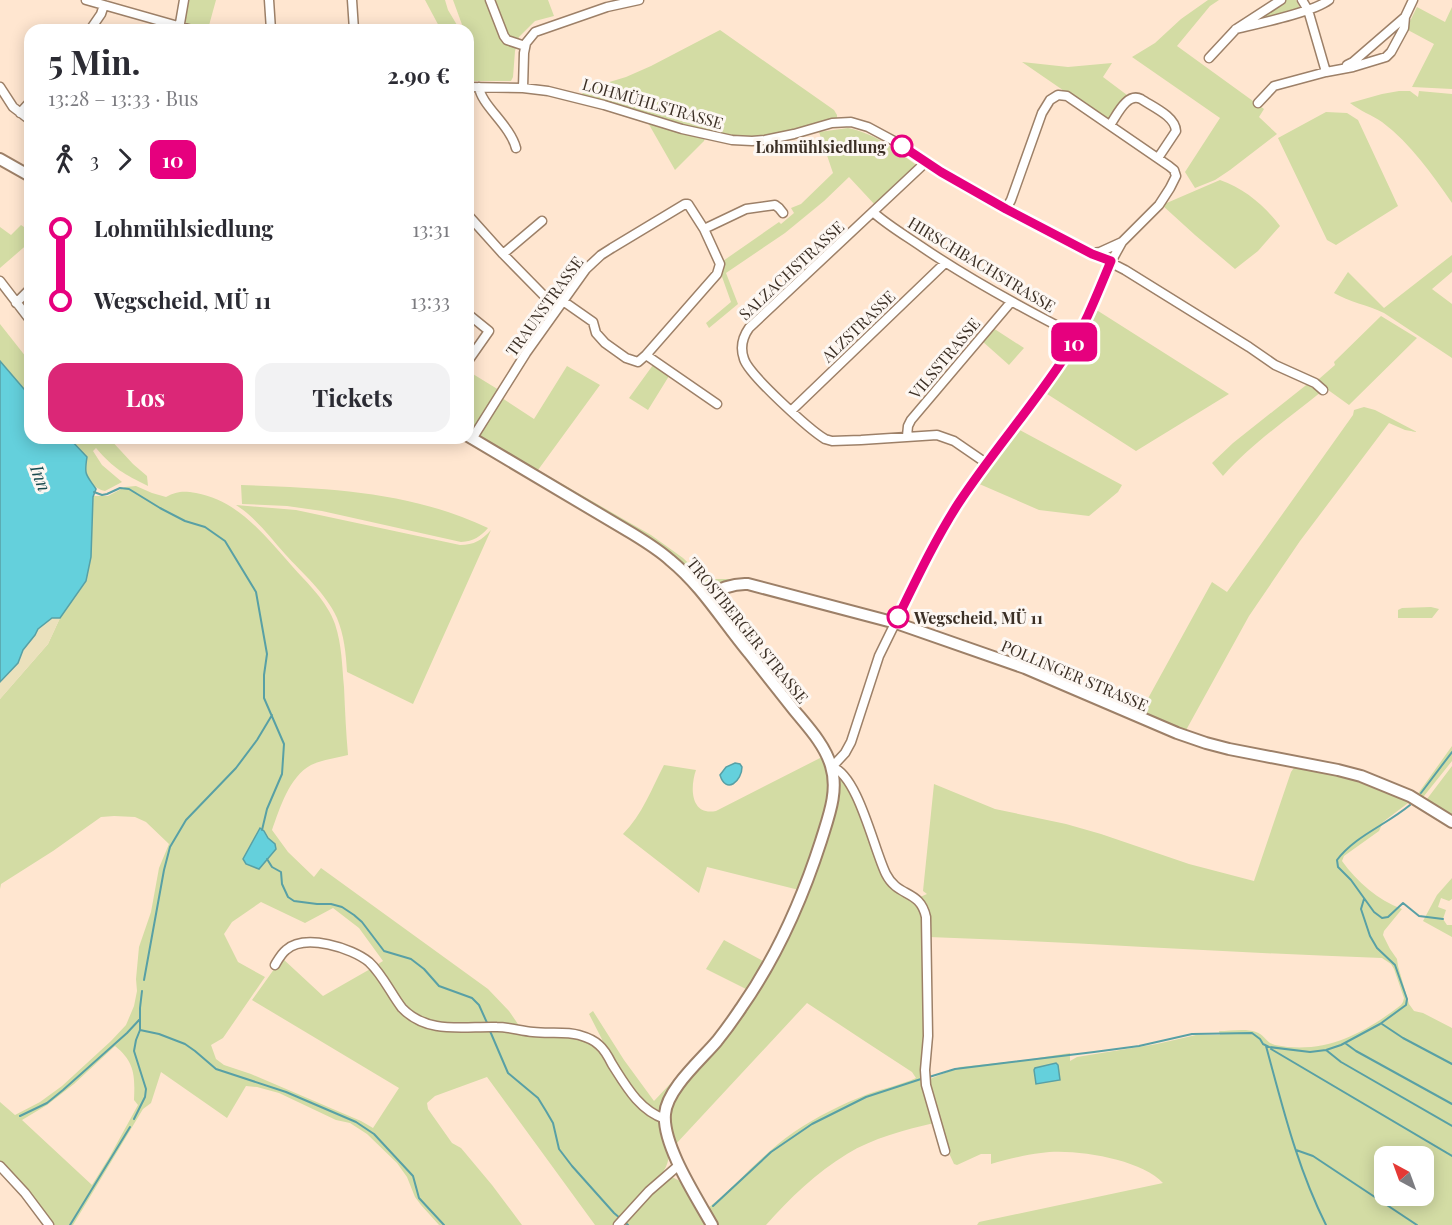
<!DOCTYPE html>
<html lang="de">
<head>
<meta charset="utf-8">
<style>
	body { margin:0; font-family:"Playfair Display",serif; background:#f2f2f3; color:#2b2b33; height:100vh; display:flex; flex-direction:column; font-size:22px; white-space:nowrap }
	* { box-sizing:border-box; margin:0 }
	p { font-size:20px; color:#7c7c81 }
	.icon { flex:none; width:33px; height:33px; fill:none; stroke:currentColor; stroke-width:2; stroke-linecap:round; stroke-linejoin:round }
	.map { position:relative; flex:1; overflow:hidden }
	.sheet { position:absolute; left:24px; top:24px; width:450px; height:420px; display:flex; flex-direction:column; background:#fff; border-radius:18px; box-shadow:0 3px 15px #0003 }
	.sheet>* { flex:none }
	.badge { padding:0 12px; border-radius:9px; font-size:21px; line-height:39px }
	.needle { width:39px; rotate:319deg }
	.fabs { position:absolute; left:1374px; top:1146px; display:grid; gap:12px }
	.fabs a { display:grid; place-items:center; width:60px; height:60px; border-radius:12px; background:#fff; box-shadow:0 3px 15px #0003; font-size:30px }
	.map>.badge { position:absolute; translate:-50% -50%; box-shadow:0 0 0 3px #fff }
	.legs { display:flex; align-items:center; gap:9px; height:66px; padding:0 24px; font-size:20px }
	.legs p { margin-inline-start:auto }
	.overview { display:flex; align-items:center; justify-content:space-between; height:102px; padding:0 24px }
	h1 { font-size:33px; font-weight:700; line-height:45px }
	.primary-button { display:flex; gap:12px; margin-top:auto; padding:12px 24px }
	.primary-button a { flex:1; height:69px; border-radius:18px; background:#db2777; color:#fff; font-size:24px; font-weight:700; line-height:69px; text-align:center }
	.primary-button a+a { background:#f2f2f3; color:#2b2b33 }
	ul { padding:0 24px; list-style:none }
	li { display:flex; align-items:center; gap:21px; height:72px; font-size:22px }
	li i { display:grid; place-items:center; width:9px; height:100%; margin:0 8px; background:currentColor }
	li i::after { content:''; width:15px; height:15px; margin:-8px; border:4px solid; border-radius:50%; background:#fff }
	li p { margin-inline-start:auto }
	li:first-child i { background:linear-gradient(#0000 50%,currentColor 0) }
	li:last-child i { background:linear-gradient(currentColor 50%,#0000 0) }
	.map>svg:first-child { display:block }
</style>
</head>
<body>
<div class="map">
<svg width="1452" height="1225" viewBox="0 0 1452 1225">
	<rect width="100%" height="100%" fill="#ffe6d0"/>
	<path fill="#d3dca4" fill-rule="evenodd" d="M187,0h29l-8,29 -22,-6 -1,-4z
		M425,0h20l3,10 12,20h-19z
		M453,0h95l6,16 -19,5 -16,16 -4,14 -2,26 -2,4h-43v-36h1l-1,-15h-4z
		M1208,0h11l-9,6 -33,40 87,63 -5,8 18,17 -47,36 -15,10 -20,8 -10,-16 35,-54 -88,-61 23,-14 26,-24z
		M1285,0h11l4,8 -52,16z
		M1417,7l28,15 7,-15v82l-40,-2 22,-43 -28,-15z
		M720,30l114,80 3,5v4l-10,1 -64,17 -26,1 -31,-5 -124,-38 1,-5 43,-13 25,-11z
		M1022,62l46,5 44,-4 -9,14 24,18 -15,22 -7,2z
		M1399,91h11l8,6 1,-6 33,3v109c-20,-29 -41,-59 -70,-81 -10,-7 -22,-11 -32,-19l32,-9z
		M1326,112l21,1 11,7 40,86 -62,39 -9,-5 -49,-102z
		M647,121l58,17 -1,3 -29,29z
		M848,128c30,7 43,19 67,36l1,2 -40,40 -27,-29 -25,24 -39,32 -59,40 12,31 -29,24 -3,-5 25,-21 -10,-28 2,-6v-7l56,-39 2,2 13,-11 -3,-5 10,-4 32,-31 -14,-41z
		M1220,180c25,9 44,25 60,46l-22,25 -23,18 -40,-34 -33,-30z
		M21,225l9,6v11l-30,26v-41l11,8z
		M1452,255v17l-20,17 20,15v54l-68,-45c-16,-8 -35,-11 -50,-20l14,-21 36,36z
		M1095,309l134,85 -93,57 -92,-59z
		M1381,316l36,22 -68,67 -25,-18 -5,-5v-3l16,-14 -1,-3z
		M0,324l30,38v34l-30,-35z
		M993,328l31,20 -15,17 -27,-24z
		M653,365l16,11 -21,34 -19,-12z
		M567,366l33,19 -62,85 113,65 32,23 18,17 13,4h26l11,2 -17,-1 -26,5 -6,-3 -25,-24 -31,-22 -166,-98v-5l22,-35 32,21z
		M468,371l31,19 -22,34 -5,2 -4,-1z
		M1310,382l11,10c-33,27 -70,52 -98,84l-11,-13 21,-20z
		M1364,407l11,3 42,22 -12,-2 -16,-7 -89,118 -51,75 -64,116 -45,-19 72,-131 15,10 126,-177 1,-5z
		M1016,428l106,57 -4,7 -29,24 -50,-6 -62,-27z
		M69,438h40l24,26 14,12 1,10c-24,-12 -34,-17 -52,-38l-3,3 9,14 20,17 -17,9c-10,-2 -21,-12 -21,-23 0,-4 2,-7 3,-11z
		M241,485c84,3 170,6 247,43 -8,9 -14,13 -27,14l-139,-31 -35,-5 -45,-2z
		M136,486l16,7 14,4c11,-6 18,-6 30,-4 43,8 68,42 96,73 15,17 35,35 43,58 7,21 7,42 9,63 1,23 2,46 4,68 -12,3 -27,5 -37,10 -22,12 -31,43 -39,65l16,22 26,25 7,-9 167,121 21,22 11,16 59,10 31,18 -21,-41 4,-3 31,49 30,41 16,-17 11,-10 -20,36 -4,2c2,21 21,38 6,60l-40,42 -9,11h-19l-108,-148 -52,19 -8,7 1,6 24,34 9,5 31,37 30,40h-83l-18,-20 -6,-8 -8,-20 -10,-14 -30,-29 -17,-11 -14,-3 -57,-27 -22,-6 -11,-1 -19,32 -66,-46 -10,31 -8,6 -70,116h-21l-52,-62v-61l15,13 25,-13 22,-16 49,-45 15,-16 8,-19 3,-15 -1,-12 3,-32 12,-35 8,-44 10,-24 -23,-22 -11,-5 -21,-1 -13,1 -48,34 -52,33 -1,5v-190l48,-55 12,-26 26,-37 7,-85h15l17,-9zM261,902l44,21 28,-15 26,20 24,33 -8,5 36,48 -39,-46 -49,28 -41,-38 -30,42 147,88 -26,40 -12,-7 -110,-47 -27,-9 -8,-6 -5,-14 12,-7 42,-61 -27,-15 -14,-28 8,-12zM115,1046c20,16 20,30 19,54l4,5 -28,51 -18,29 -70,-65 25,-15 27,-21z
		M236,505l60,5 164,35c14,0 22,-5 31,-15l-78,174 -66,-32c-1,-19 -3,-37 -10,-54 -11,-25 -35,-45 -52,-64 -15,-17 -30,-37 -49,-49z
		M1431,607l8,2 -7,9h-34v-8l4,-2z
		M1452,746v15l-28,35 -2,1 -5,-2z
		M824,756l6,26 -6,36 -25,72 -92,-23 -8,26 -76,-59c19,-19 29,-46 41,-69l32,5c-6,17 -6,46 20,41z
		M1296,765l72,16 44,19 -29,22 -4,9 -35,25 -2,5c15,21 36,39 60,48l-18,22 -1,4 7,14 7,10 1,7 11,38 5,7 9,2 29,15v197h-475l2,-3 184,-39c-22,-24 -90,-35 -122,-30 -16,2 -34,6 -50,11v-10h-10l-24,11 -3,-1 -6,-13 -21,-71 33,-13 65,-7 45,-7v8l7,-4 80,-13 39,-9h24l-1,-4c11,0 27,-3 37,1 8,2 10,11 19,13 49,10 88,-11 126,-40l2,-3 1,-4 -10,-29 -3,-5 -9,-6c-151,-5 -302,-16 -453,-21l-9,-40 7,-3 -4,-3 11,-107 61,25 71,15 35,10 88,30 65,17 37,-109zM1384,1156h40v40h-40z
		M1452,766v51l-24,-15 -1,-3z
		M839,776l9,8 38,94 30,22 8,20 1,121 9,82c-30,7 -61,15 -87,31 -30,18 -58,45 -81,71h-50l-9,-16c30,-24 55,-55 87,-77 22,-15 48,-28 74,-38 16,-6 33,-9 48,-16l-4,-6 -46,-30 -59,-39 -132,142 -4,-10 -1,-29 114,-165 53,-162z
		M1452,878v21l-3,2 -8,-3 -3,9 8,3 -3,9 4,6h5v12l-29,-16 14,-26z
		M724,940l41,22 -17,28 -42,-21z
		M672,1177l10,5 26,43h-85l14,-18 30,-28z"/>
	<path fill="#ebe1bc" d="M52,618h8l-12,26 -48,55v-17l18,-19 5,-13 12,-15 3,-6z"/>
	<path fill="#64d0dc" stroke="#58a0a5" stroke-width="1.5" d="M0,361l30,35v42h39l18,19c-3,19 -1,17 9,32l-3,8 -2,60 -5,24 -26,37h-8l-14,11 -3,6 -12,15 -5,13 -18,19z
		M735,763l5,1 2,3c0,14 -16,28 -22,8l6,-8z
		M260,828l4,3 4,7 7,6 1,5 -17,20 -13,-5 -3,-5z
		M1056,1063l2,2 2,15 -24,4 -2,-14 1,-2z"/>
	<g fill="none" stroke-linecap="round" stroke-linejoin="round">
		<path stroke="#58a0a5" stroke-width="2" d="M94,492l8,3 5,-1 13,-6 9,1 31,19 25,13 20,6 20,14 31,51 11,62 -3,21v23l20,46 -2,30 -15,35 -5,21
			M1421,793l31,-41
			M1410,805c-24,20 -55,31 -73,55l1,7 13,13 23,32 8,6 6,-1 15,-14 16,13 24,3
			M267,859l5,8 9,5 1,12 6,13 6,4 23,3h14l11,3 12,8 8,7 22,29 27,8 13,10 15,17 33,12 7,7 9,20
			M144,980l20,-110 6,-23 16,-27 50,-52 21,-28 15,-25
			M1382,1024l21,14 49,26
			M140,1030l19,4 26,10 10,7 21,18 70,23 70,30 18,12 39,42 6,22 25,27
			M490,1031l18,42 30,25 8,13 7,12 6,26 13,17 42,47 14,12
			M1345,1043l11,8 96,53
			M1266,1046c17,62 31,121 60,179
			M1271,1049l181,107
			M1326,1050l15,12 111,64
			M929,1077l26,-8 139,-17 45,-6 53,-12 60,-1 8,6 3,5 6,3 41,5 16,-2 15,-5 39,-21 26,-19 1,-6 -12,-34 -18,-17 -7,-12 -9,-27 3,-10
			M20,1116l27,-13 16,-13 64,-57 13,-14
			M134,1119l11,-22 1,-8 -12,-38 2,-11 4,-10v-22l2,-17
			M1296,1150l17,6 104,69
			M713,1206l58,-54 41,-28 54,-27 55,-18
			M70,1225l60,-98"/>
		<defs>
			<path id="street" d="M86,0l106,30
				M269,0l2,30
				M352,0l2,30
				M490,0l14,36 3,4 18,6
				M1302,0l6,10 18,62
				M179,29l5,-29
				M1236,29c21,-5 78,-17 93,-29
				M90,30l11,-16 3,-9
				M1209,58l27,-29 45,-29
				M1347,65l6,-3 52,-45
				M0,87l13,20 17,13
				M468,87l55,1 25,3 56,14 78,24 50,11 20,1 13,-1 29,-6 38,-11 19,-1 17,5 26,14 47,31 65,37 119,61 124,77 26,18 40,18 8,7
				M479,87c2,18 31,38 37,61
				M523,88l1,-35 2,-10 9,-11 72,-25 32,-7
				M1258,103l16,-17 52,-14 27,-5 33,-10 5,-5 13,-24 1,-11 8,-17
				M20,113l10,-11
				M1110,125c7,-10 17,-33 31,-26 12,8 34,17 35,32l-18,27
				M926,162l-177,166c-7,10 -9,20 -5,31 5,16 66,71 81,80l7,2 29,-1 76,-5 17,6 32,22
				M874,213c15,13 32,23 48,34 50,34 102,62 155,89
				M468,215l35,39 54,55
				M704,229l42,-20 29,-4 4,3 4,5
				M1093,253l7,-1 22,-10
				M503,254l39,-33
				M0,281l30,39
				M16,303l14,-14
				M468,314l21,17 -21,30
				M646,355l71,49
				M791,411l154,-148
				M907,436l1,-10 3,-6 100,-118
				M472,439l54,-86 60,-84 15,-14 11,-7 73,-44h3l16,25 16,35 -3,10 -71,81 -8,7 -12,-4 -21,-15 -9,-10 -3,-11 -30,-21
				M275,965c3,-5 6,-11 11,-15 19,-17 66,-2 83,12 14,13 22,32 33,46 26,27 62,18 95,19 12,0 24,4 36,5 15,2 32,-1 46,3 7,2 15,5 20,10 6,5 10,13 13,19 14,22 27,46 53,55
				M945,1151l-19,-66 -1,-15 3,-34 -2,-119c-6,-28 -28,-19 -40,-43 -12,-24 -28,-99 -54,-107l13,-14 6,-11 28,-86 49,-100 30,-53 28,-40 55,-72 27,-39 21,-38 22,-52 11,-20 37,-37 11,-17 6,-12 -2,-6 -5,-4 -102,-70 -9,-1 -8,5 -8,13 -31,87 -5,9
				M0,1166l25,27 24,32
				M618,1225l31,-34 30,-26"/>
			<path id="secondary" d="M0,159l30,17
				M468,436l165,98c13,8 26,16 37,26 32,26 53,62 79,93 15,19 30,38 45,57 14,17 31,35 37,56 8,25 -3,52 -10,75 -19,59 -45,117 -80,167 -8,12 -16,23 -24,33 -16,19 -50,48 -52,73 -3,31 32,84 47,111
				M706,597c13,-8 26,-14 42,-13l148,39 129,45 152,65 29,10 23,6 109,21 23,6 49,20 42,26"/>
		</defs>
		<use href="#street" stroke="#9d8068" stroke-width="11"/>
		<use href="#secondary" stroke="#9d8068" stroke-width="14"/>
		<use href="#street" stroke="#fff" stroke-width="8"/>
		<use href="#secondary" stroke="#fff" stroke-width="10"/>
	</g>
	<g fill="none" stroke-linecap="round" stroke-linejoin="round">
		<defs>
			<path id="line-1" d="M898,617c19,-39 37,-77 60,-113 34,-52 76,-99 110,-152 18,-28 30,-60 43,-91l-19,-7 -86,-45 -65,-37 -39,-26"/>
		</defs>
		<use href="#line-1" stroke="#fff" stroke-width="14"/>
		<use href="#line-1" stroke="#e6007e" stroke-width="9"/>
	</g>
	<g fill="#fff" stroke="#e6007e" stroke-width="3">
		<circle cx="902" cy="146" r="10"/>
		<circle cx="898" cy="617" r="10"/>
	</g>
	<g text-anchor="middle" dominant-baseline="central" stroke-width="6" stroke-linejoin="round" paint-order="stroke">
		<g font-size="16" fill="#3b2f25" stroke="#fdf7f2">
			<text transform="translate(653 103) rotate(16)">LOHMÜHLSTRASSE</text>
			<text transform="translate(982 264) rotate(31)">HIRSCHBACHSTRASSE</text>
			<text transform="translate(791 270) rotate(-43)">SALZACHSTRASSE</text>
			<text transform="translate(544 306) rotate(-54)">TRAUNSTRASSE</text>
			<text transform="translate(858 326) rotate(-44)">ALZSTRASSE</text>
			<text transform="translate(944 358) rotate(-50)">VILSSTRASSE</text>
			<text transform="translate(748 630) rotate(51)">TROSTBERGER STRASSE</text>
			<text transform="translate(1075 675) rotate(23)">POLLINGER STRASSE</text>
		</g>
		<g font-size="16" font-weight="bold" fill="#3b2f25" stroke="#fdf7f2" text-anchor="end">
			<text x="886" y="146">Lohmühlsiedlung</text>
			<text x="914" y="617" text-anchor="start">Wegscheid, MÜ 11</text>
		</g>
		<g font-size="18" font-style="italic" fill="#194a4f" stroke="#fdf7f2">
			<text transform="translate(41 478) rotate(69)">Inn</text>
		</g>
	</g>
</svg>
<div class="fabs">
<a><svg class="needle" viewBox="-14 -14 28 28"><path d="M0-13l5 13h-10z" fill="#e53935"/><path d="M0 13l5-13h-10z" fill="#7c7c81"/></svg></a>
</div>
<b class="badge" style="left:1074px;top:342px;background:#e6007e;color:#fff">10</b>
<section class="sheet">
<div class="overview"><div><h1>5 Min.</h1><p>13:28 – 13:33 · Bus</p></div><b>2.90 €</b></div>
<div class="legs"><svg class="icon" aria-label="walk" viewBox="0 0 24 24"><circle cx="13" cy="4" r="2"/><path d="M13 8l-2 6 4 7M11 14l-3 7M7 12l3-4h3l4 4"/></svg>3<svg class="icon" aria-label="forward" viewBox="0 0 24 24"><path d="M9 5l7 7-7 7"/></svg><b class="badge" style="background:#e6007e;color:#fff">10</b></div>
<ul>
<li><i style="color:#e6007e"></i><b>Lohmühlsiedlung</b><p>13:31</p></li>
<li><i style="color:#e6007e"></i><b>Wegscheid, MÜ 11</b><p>13:33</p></li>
</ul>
<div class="primary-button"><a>Los</a><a>Tickets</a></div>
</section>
</div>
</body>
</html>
